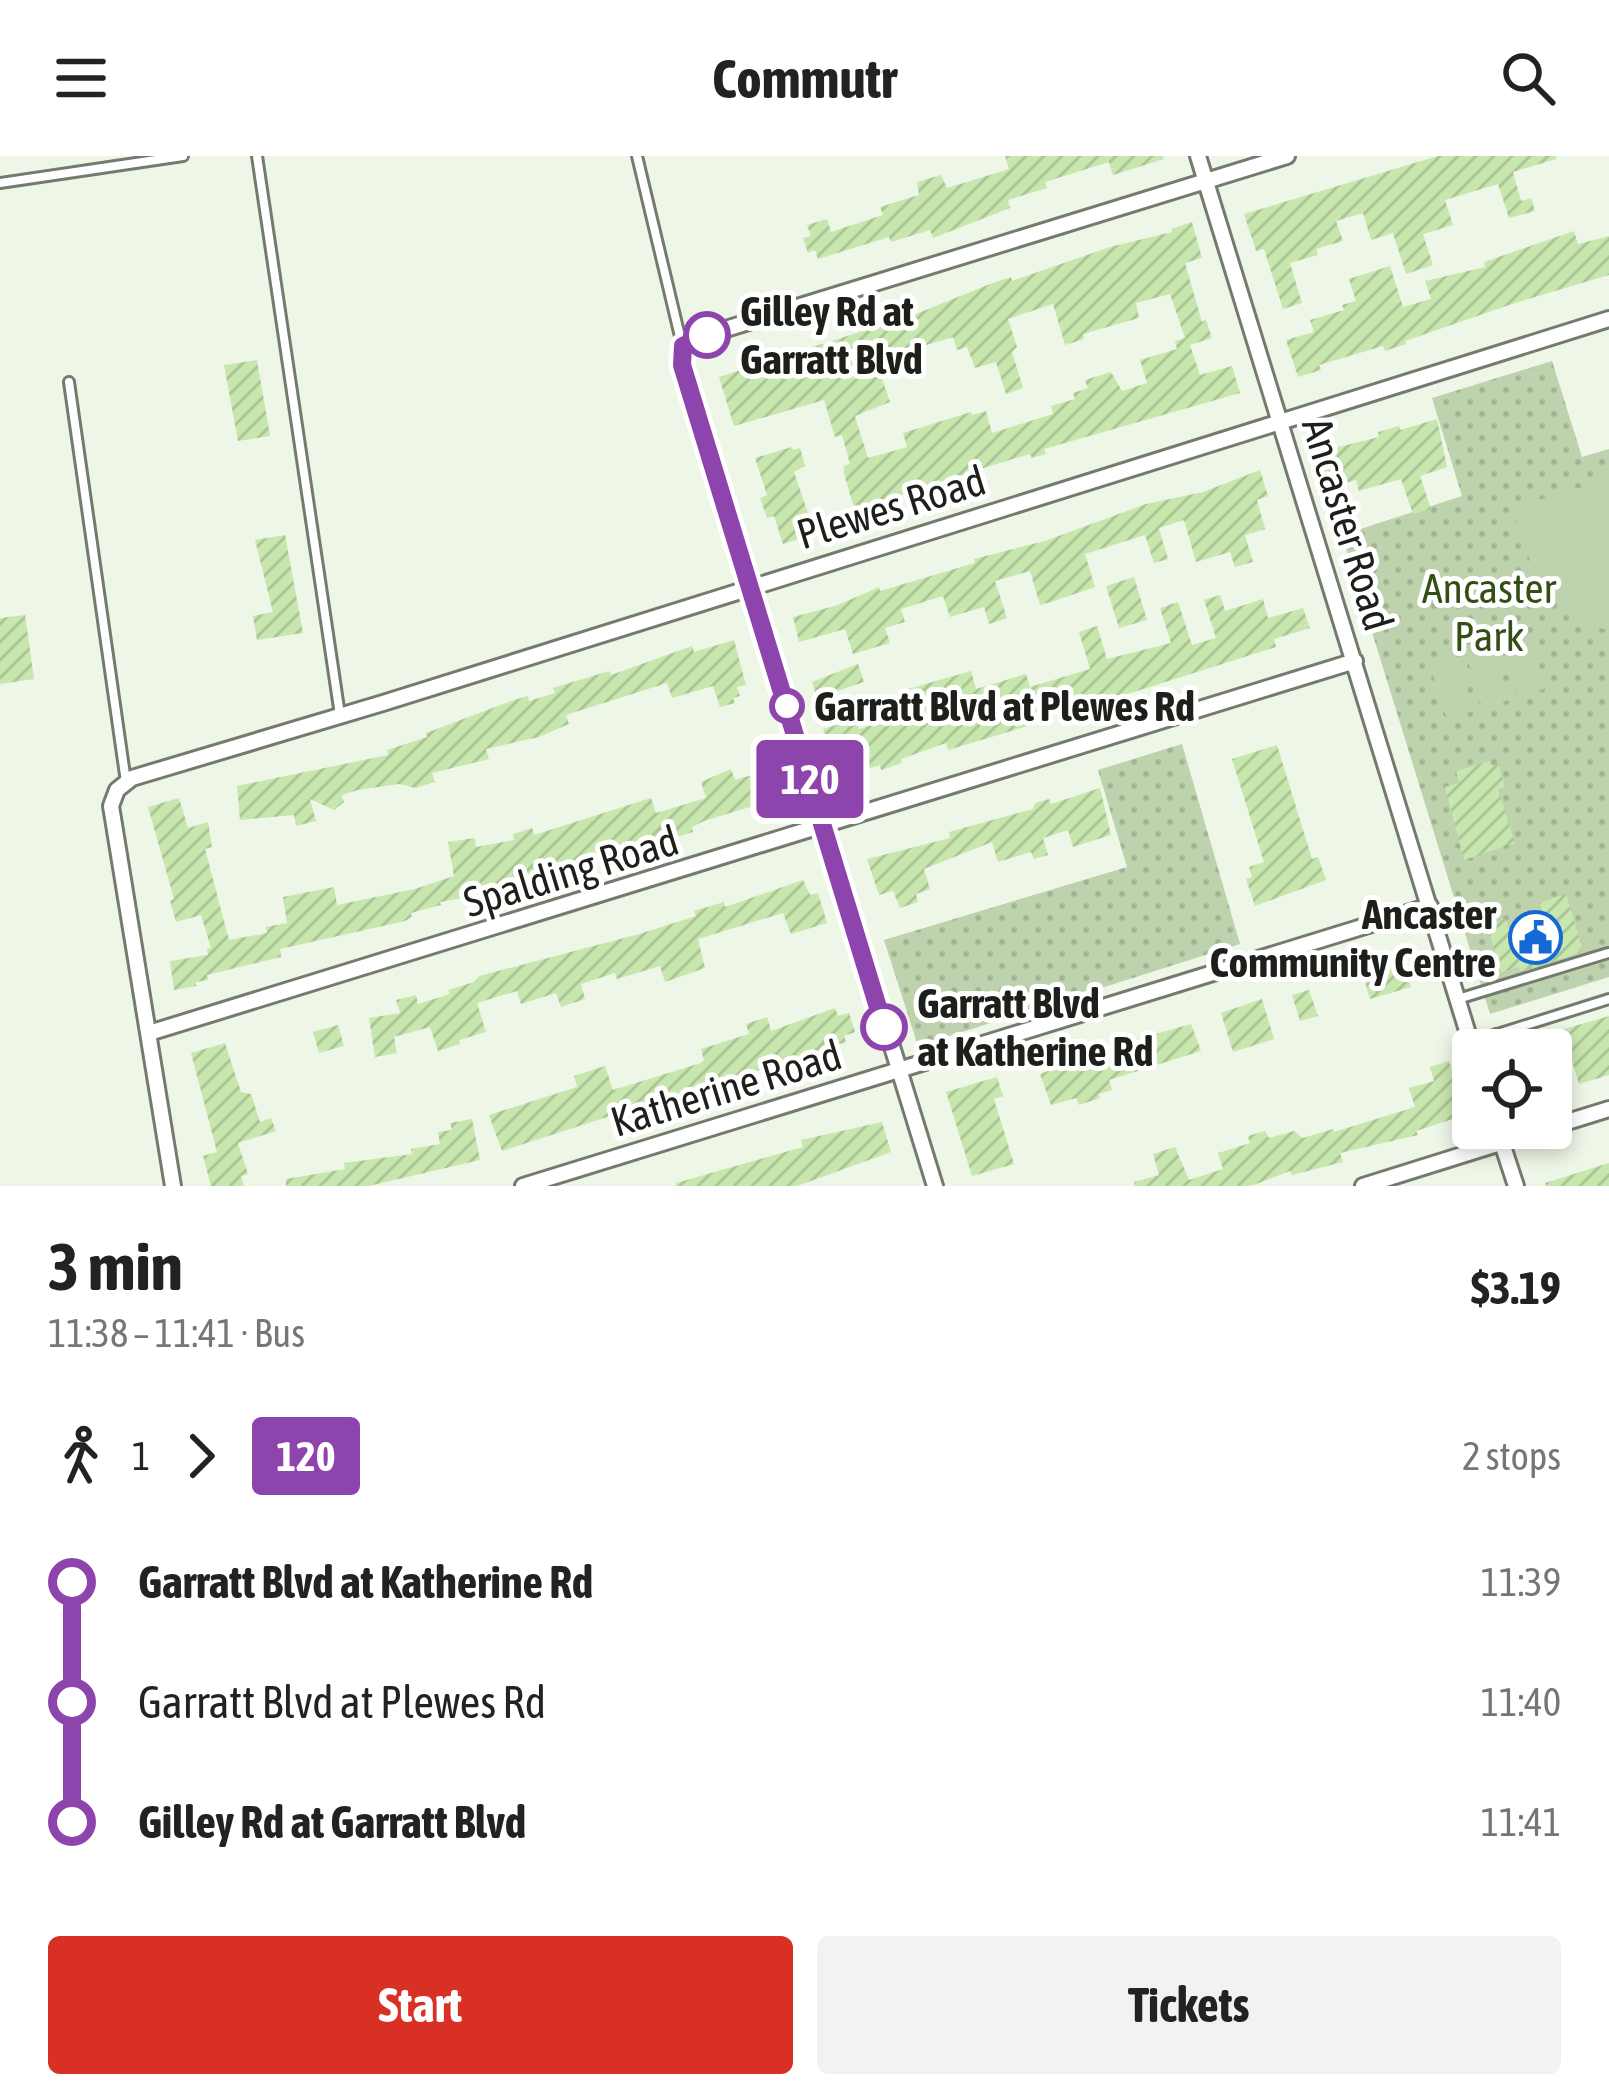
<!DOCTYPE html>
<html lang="en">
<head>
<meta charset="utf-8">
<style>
	body { margin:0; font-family:"Asap Condensed",sans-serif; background:#f2f2f2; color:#222; height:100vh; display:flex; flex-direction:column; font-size:45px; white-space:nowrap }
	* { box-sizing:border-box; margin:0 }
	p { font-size:39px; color:#767676 }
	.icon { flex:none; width:66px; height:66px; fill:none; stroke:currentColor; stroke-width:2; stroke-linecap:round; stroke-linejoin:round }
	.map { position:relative; height:1030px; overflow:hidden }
	.panel { display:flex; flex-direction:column; background:#fff; flex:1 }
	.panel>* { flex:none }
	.badge { padding:0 24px; border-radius:9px; font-size:42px; line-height:78px }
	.controls { position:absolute; left:1452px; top:873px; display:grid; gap:24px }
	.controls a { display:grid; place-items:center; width:120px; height:120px; border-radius:12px; background:#fff; box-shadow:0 6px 18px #0003; font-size:60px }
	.map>.badge { position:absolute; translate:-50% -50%; box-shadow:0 0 0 6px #fff }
	.legs { display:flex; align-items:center; gap:18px; height:132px; padding:0 48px; font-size:39px }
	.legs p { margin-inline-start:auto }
	.summary { display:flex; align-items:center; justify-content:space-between; height:204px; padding:0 48px }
	h1 { font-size:66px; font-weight:700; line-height:90px }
	.action { display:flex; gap:24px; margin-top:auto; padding:24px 48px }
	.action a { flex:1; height:138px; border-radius:12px; background:#d93025; color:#fff; font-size:48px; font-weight:700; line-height:138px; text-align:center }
	.action a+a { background:#f2f2f2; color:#222 }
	ul { padding:0 48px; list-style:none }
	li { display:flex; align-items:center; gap:42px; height:120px; font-size:45px }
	li i { display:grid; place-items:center; width:18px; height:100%; margin:0 15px; background:currentColor }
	li i::after { content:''; width:30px; height:30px; margin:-15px; border:9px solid; border-radius:50%; background:#fff }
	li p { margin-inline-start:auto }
	li:first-child i { background:linear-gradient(#0000 50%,currentColor 0) }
	li:last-child i { background:linear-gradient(currentColor 50%,#0000 0) }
	header { display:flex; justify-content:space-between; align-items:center; height:156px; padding:0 48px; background:#fff; font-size:54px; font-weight:700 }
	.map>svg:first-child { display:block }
</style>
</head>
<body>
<header><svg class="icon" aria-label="menu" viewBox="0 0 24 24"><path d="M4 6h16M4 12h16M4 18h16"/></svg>Commutr<svg class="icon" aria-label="search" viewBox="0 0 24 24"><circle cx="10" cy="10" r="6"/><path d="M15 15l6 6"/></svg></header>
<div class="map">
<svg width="1609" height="1030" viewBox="0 0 1609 1030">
	<defs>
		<pattern id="park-dots" width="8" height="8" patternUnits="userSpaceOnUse" patternTransform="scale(3)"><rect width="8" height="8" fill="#bed2ad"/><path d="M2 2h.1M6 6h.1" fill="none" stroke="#a3b494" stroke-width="1.8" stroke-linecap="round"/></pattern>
		<pattern id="building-hatch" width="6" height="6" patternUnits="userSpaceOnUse" patternTransform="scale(3)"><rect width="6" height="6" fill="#c8e7ae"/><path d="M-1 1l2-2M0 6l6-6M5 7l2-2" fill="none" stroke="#abc695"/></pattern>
	</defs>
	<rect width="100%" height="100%" fill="#edf6e7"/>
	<path fill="url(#park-dots)" d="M1552,205l30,96 27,-8v528l-119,37 -148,-479 120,-39 -30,-98z
		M1182,588l58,200 -322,102 -34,-106 243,-73 -29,-97z"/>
	<path fill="#bed2ad" d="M1609,323v151c-61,-10 -82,-70 -97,-122z
		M1527,476l17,57 -26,8 -18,-57z
		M1491,486l18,58 -27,8 -17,-57z
		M1456,498l18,57 -27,8 -18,-57z"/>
	<path fill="url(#building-hatch)" fill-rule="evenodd" d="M1005,0h158l1,3 -51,16 -4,-13 -64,20 2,6 -39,12 2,8 -77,30 -3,-8 -39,12 -2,-5 -71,22 -3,-9 -7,3 -5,-15 8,-2 -4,-11 20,-6 4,13 52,-17 -3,-8 39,-12 -2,-13 24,-7 6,13 33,-10 29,-9z
		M1438,0h118v3l-43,13 8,29 10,-3 4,13 -26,7 -11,-34 -53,16 8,25 -30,9 10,31 -27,9 -13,-41 -22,7 -8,-27 -27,8 7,20 -27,8 2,6 -28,8 12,40 -19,6 -19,-60 -8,2 -12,-37z
		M1192,66l10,36 -17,5 17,59 4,-2 6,18 -22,7 10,30 32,-9 8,27 -196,56 2,5 -14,4 -2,-4 -53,16 -101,33 2,5 -22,6 -12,-40v-8l6,-2 -8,-29 -7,2 -11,-37 -90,26 -15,-49 197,-63 74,-30 21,-7 1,4 98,-34 62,-15 -1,-3zM1170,138l15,44 -10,3 2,8 -37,11 7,23 -25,8 -11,-19 -26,8 3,8 -15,5 2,6 -24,7 2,8 -61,19 -6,-22 -14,4 -1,-3 -68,21 4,14 -39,11 -13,-42 35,-14 -10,-29 39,-15 -3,-10 37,-11 4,13 10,-3 8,21 21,-6 10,32 17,-6 -11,-36 5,-5 -9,-28 45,-15 12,41 19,-6 -1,-5 56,-16 -3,-15z
		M1574,75l4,13 31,-8v39l-94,28 -110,38 1,3 -21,7 -2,-5 -64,19 2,5 -23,7 -12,-37 28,-8 -4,-12 34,-10 -2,-5 14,-4 -7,-22 41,-13 13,41 28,-8 -6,-18 60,-14 -1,-5z
		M257,204l13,76 -32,5 -14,-76z
		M1437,263l10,48 -27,9 11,33 -18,5 -12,-35 -42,12 -3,-11 -27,8 -11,-36 61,-15 -1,-5 21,-6 1,4z
		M792,291l1,3 7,-2 5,18 -11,6 21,62 -32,10 -9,-28 -7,2 -7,-20 7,-3 -12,-37z
		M1260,314l8,26 -11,4 8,29 -20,6 8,27 -18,5 -5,-15 -34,10 -12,-42 -25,8 9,31 -14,4 -9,-28 -60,19 10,33 -41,14 -14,4 -10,-34 -35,10 12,37 -18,6 -5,-17 -34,10 -7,-21 -42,13 4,13 -20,6 5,15 -37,11 -8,-25 -46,13 -6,-25 45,-12 41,-18 1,4 95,-28 -1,-4 71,-18 101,-37 57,-12z
		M285,379l18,98 -46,7 -4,-24 20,-4 -18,-72z
		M1134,421l13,43 -28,8 -13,-42z
		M1220,439l5,16 38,-12 5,19 35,-10 7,20 -36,11 2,8 -180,57 -2,-4 -14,4 -1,-4 -41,13 3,9 -93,28 -2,-7 -45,16 1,4 -21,7 -1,-5 -41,13 -16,-49 33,-10 3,10 33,-11 8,-5 8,-24 63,-18 5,18 50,-15 4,13 60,-18 -11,-37 18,-6 10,33 64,-16 -11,-35 18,-6 14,43 24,-7 -12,-38z
		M25,459l9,64 -34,5v-66z
		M734,484l12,45 -9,2 3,9 -7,2 2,5 -15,4 -7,-21 -41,12 -5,-15 -101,32 3,9 -30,13 -53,12 3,10 -57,14 3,9 -19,6 -17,-4 -41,6 -16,5 2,7 -10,8 -24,-11 6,22 -20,5 -2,-11 -54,5 -3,-34 151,-31 -1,-5 40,-13 -1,-4 88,-33 14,-4 1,5 26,-8 -2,-5 56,-17 2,4 81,-29 2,6z
		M858,508l6,18 -47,16 -5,-16z
		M1277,589l35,114 6,-2 8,23 -71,26 -9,-27 6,-2 -3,-10 15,-5 -32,-103z
		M1490,605l1,5 7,-2 7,23 -7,2 17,54 -51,17 -19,-73 14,-4 -3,-12z
		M731,613l4,11 38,-11 12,27 -12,4 1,5 -20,6 -1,-5 -49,15 -12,6 1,5 -139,43 -1,-5 -45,14 2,11 -22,4 -1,-5 -47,8 1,3 -30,8 1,4 -7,4 -125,28 1,8 -74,18 1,5 -12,2v4l-22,4 -4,-29 38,-6 -1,-6 4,-1 -10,-33 -25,7 -6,-21 4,-2 -26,-92 31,-9 9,30 20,-6 4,25 -7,2 24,91 38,-7 -1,-6 21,-4 -4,-26 51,-10 3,18 78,-16 39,-13 -6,-34 27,-4 1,9 38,-7 -1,-6 19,-6 2,7 117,-37 5,15 50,-15 -5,-16z
		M1100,632l11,47 -38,12 -5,-17 -25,8 5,17 -14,4 -3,-7 -33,10 -6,-20 -68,27 6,20 -14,5 2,8 -18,6 -7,-17 -14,4 -12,-36 83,-21 -1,-6 84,-23 2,-6 14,-4 2,5z
		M803,724l7,15 8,-2 9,30 -36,11 -8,-21 -85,26 7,29 -40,14 -5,-16 -43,13 -2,-6 -34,11 4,15 -24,8 -5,-14 -35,11 -4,-13 -40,12 9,29 -27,8 1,4 -22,7 -8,-24 -36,10 3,16 -22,4 -6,-39 31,-5 -4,-13 20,-5 2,9 32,-10 -2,-4 26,-8 5,-6 160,-42 57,-18 -2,-5 30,-9 1,5z
		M1566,738l16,53 -3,1 1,5 -60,18 -1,-4 -18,5 -14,-47 19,-6 3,11 28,-9 -1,-4 7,-2 -4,-12z
		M1402,802l9,29 -41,12 -9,-30z
		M1309,834l9,26 -18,5 -8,-26z
		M1262,843l12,40 -41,13 -12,-39z
		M835,852l3,8 11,-3 6,19 -11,4 2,6 -69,23 1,3 -31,4 -245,79 -13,-36 88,-28 -3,-11 31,-10 8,24 88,-27 3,-3 -3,-11 48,-15 -3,-10 21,-7 4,14z
		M1609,860v59l-30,9 -7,-23 -21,6v-17h-42l-1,-5z
		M1191,868l10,27 -92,29 3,10 -13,4 1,4 -21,7 -3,-7 -25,7 -11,-31 47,-18 2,4 29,-9 -2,-6z
		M338,869l6,21 -25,7 -6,-21z
		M225,887l16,49 10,2 9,28 11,-4 5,13 -38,12 10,31 -7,2 3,10h-33l-8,-30 14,-4 -26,-99z
		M1449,905l16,54 -49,16 2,4 -78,18 3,9 -51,13 -2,-4 -39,15h-117v-4l25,-7 -6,-21 22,-7 14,33 34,-11 -5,-16 32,-10 -2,-7 17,-5 4,7 25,-7 9,7 30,-9 1,3 81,-25 -6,-19 25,-7 -4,-14z
		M997,921l6,19 -9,3 20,65 -42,12 -26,-84z
		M472,963l8,41 -111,26h-83v-7l59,-10 -1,-6 68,-9 -1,-5 29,-5 -2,-12 14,-2 -2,-7z
		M882,966l9,30 -94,34h-121v-3l127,-36 -2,-7z
		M1609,1007v23h-63l-1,-3z"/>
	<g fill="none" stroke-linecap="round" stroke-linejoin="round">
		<defs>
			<path id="lane" d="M257,0l83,559
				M637,0l45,189
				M0,27l183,-27
				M69,226l57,400
				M1458,843l150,-46
				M1496,878l5,16
				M1472,886l137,-43"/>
			<path id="street" d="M1198,0l275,894
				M149,877l1206,-372
				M1551,971l58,-18
				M1497,972l19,58
				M173,1030l-62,-380 6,-16 15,-12 251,-75 1226,-384
				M523,1030l907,-280
				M935,1030l-253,-821 1,-19 7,-6 597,-184
				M1363,1030l185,-58"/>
		</defs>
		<use href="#lane" stroke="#747b6e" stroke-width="14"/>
		<use href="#street" stroke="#747b6e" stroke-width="20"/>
		<use href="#lane" stroke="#fff" stroke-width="8"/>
		<use href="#street" stroke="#fff" stroke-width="14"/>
	</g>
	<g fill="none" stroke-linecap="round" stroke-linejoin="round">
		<defs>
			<path id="line-1" d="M707,179l-24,11 -1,19 202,662"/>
		</defs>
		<use href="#line-1" stroke="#fff" stroke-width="27"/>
		<use href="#line-1" stroke="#8e44ad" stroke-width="18"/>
	</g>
	<defs>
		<symbol id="civic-ring" viewBox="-11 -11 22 22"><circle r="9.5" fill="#fff" stroke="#146ad4" stroke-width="1.5"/><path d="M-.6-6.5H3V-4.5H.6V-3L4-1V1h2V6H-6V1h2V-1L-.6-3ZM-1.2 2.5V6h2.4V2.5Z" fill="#146ad4"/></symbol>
	</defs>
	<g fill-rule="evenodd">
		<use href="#civic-ring" x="1506" y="752" width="59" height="59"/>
	</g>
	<g fill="#fff" stroke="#8e44ad" stroke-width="6">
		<circle cx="707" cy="179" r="21"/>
		<circle cx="787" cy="550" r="15"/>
		<circle cx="884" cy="871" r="21"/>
	</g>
	<g text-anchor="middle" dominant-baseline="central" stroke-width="10" stroke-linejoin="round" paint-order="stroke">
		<g font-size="42" font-weight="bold" fill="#1d201a" stroke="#fff" text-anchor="start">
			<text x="740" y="155">Gilley Rd at<tspan x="740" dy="48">Garratt Blvd</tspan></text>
			<text x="814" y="550">Garratt Blvd at Plewes Rd</text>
			<text x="917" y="847">Garratt Blvd<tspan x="917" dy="48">at Katherine Rd</tspan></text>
		</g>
		<g font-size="42" fill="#1d201a" stroke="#fff">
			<text transform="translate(891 351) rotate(-17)">Plewes Road</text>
			<text transform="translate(1348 368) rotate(73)">Ancaster Road</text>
			<text transform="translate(571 715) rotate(-17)">Spalding Road</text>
			<text transform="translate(726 932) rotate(-17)">Katherine Road</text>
		</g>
		<g font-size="42" fill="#344f16" stroke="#fff">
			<text x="1489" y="432">Ancaster<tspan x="1489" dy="48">Park</tspan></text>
		</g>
		<g font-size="42" font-weight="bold" fill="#1d201a" stroke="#fff" text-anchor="end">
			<text x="1496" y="758">Ancaster<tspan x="1496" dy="48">Community Centre</tspan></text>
		</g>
	</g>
</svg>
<div class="controls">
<a><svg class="icon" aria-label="locate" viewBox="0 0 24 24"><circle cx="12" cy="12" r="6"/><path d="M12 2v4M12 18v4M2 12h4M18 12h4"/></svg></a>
</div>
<b class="badge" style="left:810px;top:623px;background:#8e44ad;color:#fff">120</b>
</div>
<section class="panel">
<div class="summary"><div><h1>3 min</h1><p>11:38 – 11:41 · Bus</p></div><b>$3.19</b></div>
<div class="legs"><svg class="icon" aria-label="walk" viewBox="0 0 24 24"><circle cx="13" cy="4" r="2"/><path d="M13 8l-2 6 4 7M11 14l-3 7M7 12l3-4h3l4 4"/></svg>1<svg class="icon" aria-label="forward" viewBox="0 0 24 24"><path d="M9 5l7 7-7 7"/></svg><b class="badge" style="background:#8e44ad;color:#fff">120</b><p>2 stops</p></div>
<ul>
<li><i style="color:#8e44ad"></i><b>Garratt Blvd at Katherine Rd</b><p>11:39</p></li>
<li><i style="color:#8e44ad"></i><span>Garratt Blvd at Plewes Rd</span><p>11:40</p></li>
<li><i style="color:#8e44ad"></i><b>Gilley Rd at Garratt Blvd</b><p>11:41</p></li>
</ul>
<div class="action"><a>Start</a><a>Tickets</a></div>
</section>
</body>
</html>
